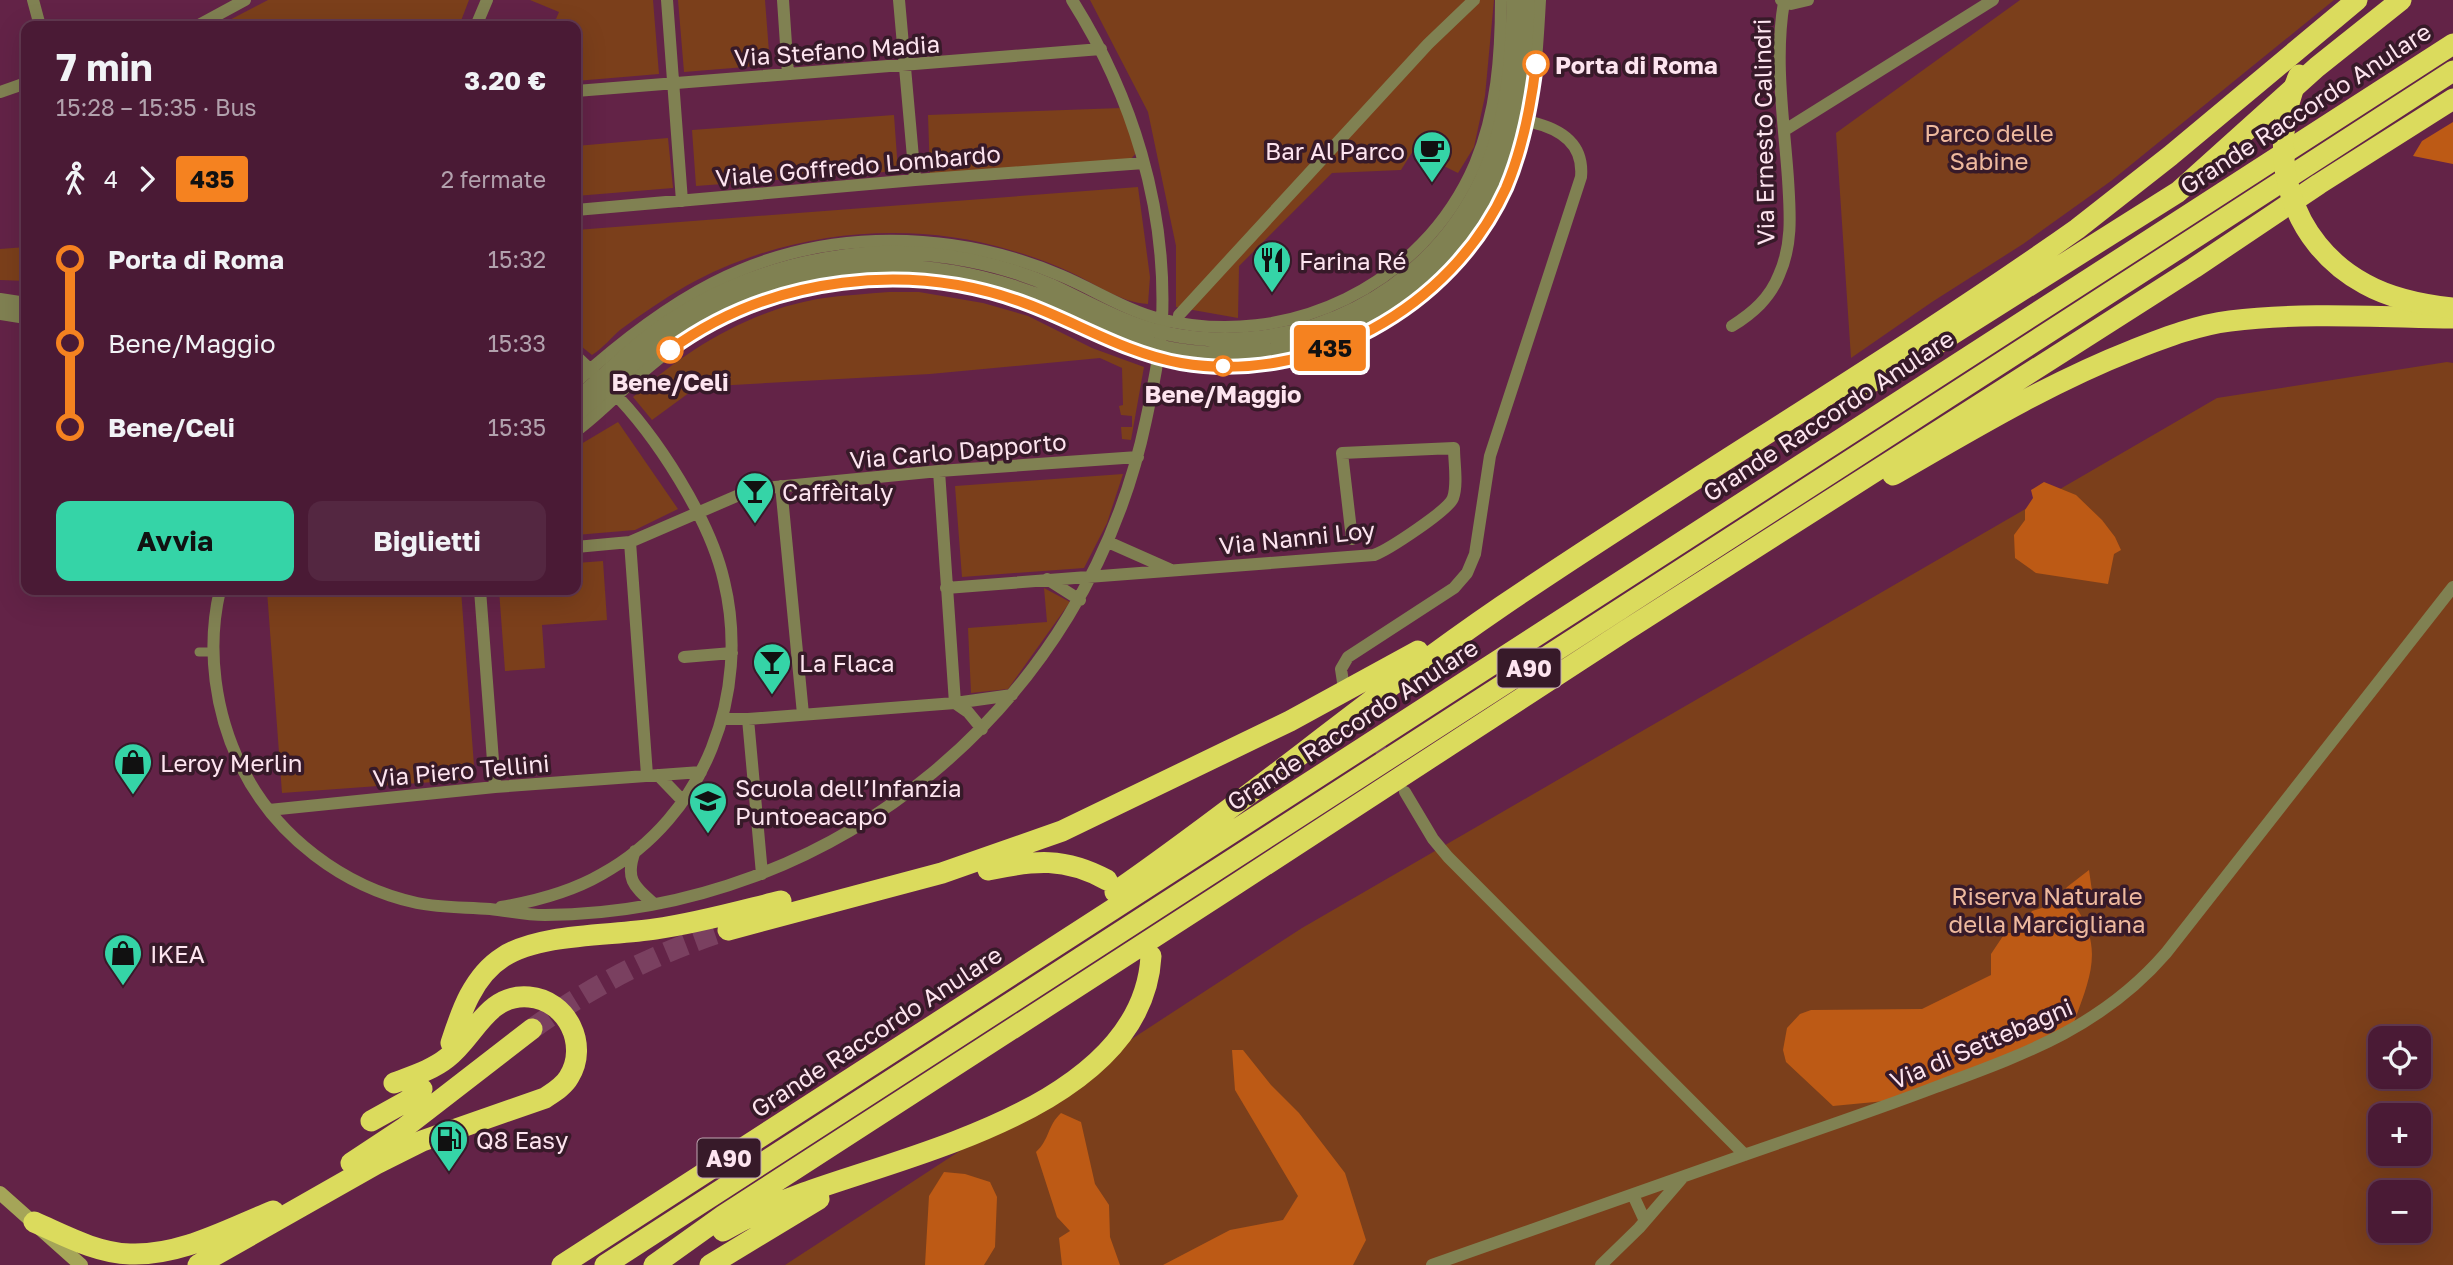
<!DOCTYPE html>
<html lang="it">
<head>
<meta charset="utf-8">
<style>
	body { margin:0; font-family:"Golos Text",sans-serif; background:#542741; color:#f1f3f6; height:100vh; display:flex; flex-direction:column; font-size:26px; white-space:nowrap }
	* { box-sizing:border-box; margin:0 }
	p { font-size:23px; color:#b2a1ad }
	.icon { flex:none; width:38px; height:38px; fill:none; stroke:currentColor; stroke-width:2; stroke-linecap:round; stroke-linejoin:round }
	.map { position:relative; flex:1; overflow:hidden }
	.sheet { position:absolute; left:21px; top:21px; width:560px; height:574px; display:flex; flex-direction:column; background:#4a1a35; border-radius:14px; box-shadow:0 7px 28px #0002,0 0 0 2px #613850 }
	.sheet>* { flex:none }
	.badge { padding:0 14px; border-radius:5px; font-size:24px; line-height:46px }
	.controls { position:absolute; left:2368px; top:1026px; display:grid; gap:14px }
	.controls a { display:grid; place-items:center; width:63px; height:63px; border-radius:14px; background:#4a1a35; box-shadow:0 7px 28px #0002,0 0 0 2px #613850; font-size:35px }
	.map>.badge { position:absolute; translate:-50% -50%; box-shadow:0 0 0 4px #fff }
	.legs { display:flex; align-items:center; gap:10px; height:77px; padding:0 35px; font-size:23px }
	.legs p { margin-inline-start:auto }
	.summary { display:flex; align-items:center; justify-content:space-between; height:119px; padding:0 35px }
	h1 { font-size:38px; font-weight:700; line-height:52px }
	.action { display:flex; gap:14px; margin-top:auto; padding:14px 35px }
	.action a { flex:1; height:80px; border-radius:14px; background:#35d4a7; color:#111; font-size:28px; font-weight:700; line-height:80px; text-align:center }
	.action a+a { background:#542741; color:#f1f3f6 }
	ul { padding:0 35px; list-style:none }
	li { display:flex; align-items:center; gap:24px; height:84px; font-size:26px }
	li i { display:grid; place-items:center; width:10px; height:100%; margin:0 9px; background:currentColor }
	li i::after { content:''; width:18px; height:18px; margin:-9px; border:5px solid; border-radius:50%; background:#4a1a35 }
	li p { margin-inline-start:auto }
	li:first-child i { background:linear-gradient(#0000 50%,currentColor 0) }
	li:last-child i { background:linear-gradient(currentColor 50%,#0000 0) }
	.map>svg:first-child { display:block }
</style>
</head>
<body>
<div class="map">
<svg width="2453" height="1265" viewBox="0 0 2453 1265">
	<rect width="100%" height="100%" fill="#632347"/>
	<path fill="#7b3f1b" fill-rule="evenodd" d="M268,0h201l-10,26h-241z
		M530,0h123l6,74 -83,7v-55h-23l6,-14z
		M678,0h87l5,65 -86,7z
		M1090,0h404l-9,96 -11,51 -16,26 -45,-22 -12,19 -69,3 -93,93 -1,52 -62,-11v-61l-28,-134z
		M2020,0h314l-223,181 -88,63 -91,58 -81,56 -15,-225z
		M1121,108l16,44 -6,7 -201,16 -2,-60z
		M894,115l4,56 -202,15 -4,-56z
		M668,138l5,50 -97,8v-50z
		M1138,187l12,90 -2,27c-27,-1 -54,-21 -78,-32 -19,-9 -39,-16 -60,-22 -105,-32 -228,-18 -324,36 -22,13 -45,28 -66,44 -9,8 -17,18 -28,25l-16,-13v-112z
		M26,247v34l-26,-1v-31z
		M889,292h30l64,11 45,13 64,32 52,19 -13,73 -9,-1 -1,-12h11v-11l-11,-1 -2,-9 4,-1 -1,-37 -22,-10 -170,16 -233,13 -45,33 -19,-23c54,-48 118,-88 191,-99 21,-3 43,-4 65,-6z
		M2447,362l6,1v902h-1668l517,-337 915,-530zM2380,1038h38v38h-38zM2380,1115h38v38h-38zM2380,1192h38v38h-38z
		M618,422l60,87 -43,21 -59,5v-88z
		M1123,474l-16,49 -23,45 -122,9 -7,-91z
		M603,561l4,59 -65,5 3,43 -40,3 -6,-81h77v-27z
		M1044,588l26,14 -62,87 -37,4 -3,-65 79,-6z
		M461,590l14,189 -193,14 -15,-202z"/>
	<path fill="#bd5a15" d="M2453,122v42l-40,-8 9,-15z
		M2044,482l32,13 26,25 13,17 6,13 -7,4 -6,30 -72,-11 -21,-15 -1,-23 11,-15v-10l8,-12 -2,-8z
		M2089,870l3,21 -17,15c31,44 13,76 -3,122l-112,46 -75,27 -52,5 -47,-44 -3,-12 4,-22 13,-14 11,-4 111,-1 69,-34v-21l14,-21h13l14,-22 22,-7 13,-17z
		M1232,1050h11l28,35 28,28 46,60 21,67 -13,25h-190l67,-35 53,-10 15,-24 -63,-106z
		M1061,1113l20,9 14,62 14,21 1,32 10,28h-58l-3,-27 11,-7 -13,-14 -21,-65c14,-13 11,-26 25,-39z
		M944,1172l21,2 25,8 7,15 -2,50 -11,18h-59l4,-69z"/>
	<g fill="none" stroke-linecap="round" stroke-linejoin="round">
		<path stroke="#7a4060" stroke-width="12" stroke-dasharray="12 6" stroke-linecap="butt" d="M1345,686l44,79"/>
		<path stroke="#7a4060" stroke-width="21" stroke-dasharray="21 10" stroke-linecap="butt" d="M532,1029c61,-44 125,-77 196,-99"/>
		<path stroke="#808152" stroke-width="9" d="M199,652h15"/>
		<path stroke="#808152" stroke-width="12" d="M33,0l7,26
			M667,0l15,201
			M783,0l5,74
			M899,0l16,180
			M1781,0l10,4 17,-4
			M197,26l48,-26
			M476,26l11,-26
			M576,91l525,-42
			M0,92l26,-9
			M1785,130l208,-130
			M576,210l339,-30 229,-17
			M1179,315l249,-271 46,-44
			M1732,326c21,-13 38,-28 47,-51 14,-31 11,-63 9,-96 -4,-58 -14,-119 -4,-177
			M576,356l20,19
			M576,382c89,-80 176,-137 300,-141 64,-2 128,10 186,35 33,14 63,34 98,43 128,32 263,-34 315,-155 22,-52 26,-109 26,-164
			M576,431c27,-20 49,-45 75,-66 59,-49 132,-77 207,-84 61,-6 122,3 179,27 41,16 79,39 122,50 146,36 303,-50 355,-191 20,-53 23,-111 26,-167
			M939,471l16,232
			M781,486l22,228
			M630,542l17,233
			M1108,542l61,27
			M576,547l54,-5 109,-47 26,-7 174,-17 199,-14
			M1047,579l33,21
			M946,588l428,-33c14,-5 75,-45 79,-57 5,-14 1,-35 1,-50l-112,5 10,86
			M220,590c-14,59 -5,124 22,178 34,68 101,119 175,135 25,5 49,4 73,6 19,2 36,6 55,6 291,-2 542,-212 601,-495 7,-33 14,-66 16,-99 5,-114 -30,-226 -90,-321
			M480,590l15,197
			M684,657l48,-4
			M1343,682l-2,-13 7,-12 106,-69 13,-15 8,-19 15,-98 91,-279c3,-33 -20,-48 -50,-55
			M955,703l13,9 14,17
			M723,719h25l207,-16 57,-8
			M748,719l14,155
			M658,775l25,26
			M1405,792l28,47 15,18 297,298
			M269,810l226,-23 206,-15
			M635,851c-10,27 -2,35 18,52
			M501,907c36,-6 70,-15 101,-33 103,-57 149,-181 122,-293 -14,-62 -68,-146 -113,-191
			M1633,1195l12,26
			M1432,1265c105,-37 210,-74 315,-111 63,-22 126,-43 189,-67 89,-33 166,-60 230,-134l287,-366
			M1601,1265l38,-37 44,-51"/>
		<path stroke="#808152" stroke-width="14" d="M0,300l26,4
			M0,313l26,4
			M576,399c25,-21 48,-44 74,-64 67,-50 146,-78 231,-82 57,-2 119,10 171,33 37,17 72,38 112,47 133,29 271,-39 323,-166 22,-53 25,-110 27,-167
			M576,415c23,-17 42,-39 65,-57 60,-47 130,-82 207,-90 75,-7 148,8 217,38 31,15 62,33 97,41 138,30 285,-46 338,-177 22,-54 25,-112 28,-170"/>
		<path stroke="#a5a558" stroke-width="14" d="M0,1193l81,72"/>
		<path stroke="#dbdb5d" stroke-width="21" d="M1856,391l68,-39 254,-160 139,-125 84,-67
			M1893,475c78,-45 156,-92 240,-125 31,-12 64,-25 97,-29 73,-9 149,-4 223,-3
			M988,870c46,-10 77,-13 119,10
			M1115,892c132,-91 255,-196 387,-286 190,-129 388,-245 575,-377l93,-73 187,-156
			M728,930l214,-57 120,-42 228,-110 128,-70
			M451,1043c10,-31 22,-67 52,-86 37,-24 107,-21 152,-28 43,-6 85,-18 126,-28
			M371,1121l36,-20 15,-12
			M351,1163l53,-35 128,-99
			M34,1222c30,13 62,31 96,32 50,2 98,-25 143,-43
			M723,1231c26,-15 53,-28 81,-38 113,-41 339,-89 347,-237
			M198,1265l178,-101 46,-23 123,-43c9,-6 19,-12 24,-21 20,-32 -2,-77 -40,-80 -42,-4 -55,41 -82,61 -15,12 -35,18 -53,25
			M562,1265l1891,-1221
			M605,1265l1848,-1194
			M654,1265l70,-50 497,-321 404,-263 569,-363 125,-84 134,-85
			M710,1265l109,-66"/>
		<path stroke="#dbdb5d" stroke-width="21" d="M2299,75c-35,77 -10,168 66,209 27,15 58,21 88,24"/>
	</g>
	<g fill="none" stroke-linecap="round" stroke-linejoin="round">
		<defs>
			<path id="line-1" d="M670,350c101,-74 240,-90 357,-46 51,19 98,49 154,59 131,22 270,-54 325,-175 17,-40 25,-82 30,-124"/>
		</defs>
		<use href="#line-1" stroke="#fff" stroke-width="16"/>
		<use href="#line-1" stroke="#f58220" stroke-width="10"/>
	</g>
	<defs>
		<symbol id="cafe-pin" viewBox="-11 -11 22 30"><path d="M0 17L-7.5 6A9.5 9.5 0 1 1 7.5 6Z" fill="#35d4a7" stroke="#371a29"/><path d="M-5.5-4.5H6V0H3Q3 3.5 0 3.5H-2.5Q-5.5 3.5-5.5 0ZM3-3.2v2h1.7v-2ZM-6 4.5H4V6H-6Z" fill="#111"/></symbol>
		<symbol id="restaurant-pin" viewBox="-11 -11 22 30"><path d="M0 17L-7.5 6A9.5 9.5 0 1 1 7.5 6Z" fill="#35d4a7" stroke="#371a29"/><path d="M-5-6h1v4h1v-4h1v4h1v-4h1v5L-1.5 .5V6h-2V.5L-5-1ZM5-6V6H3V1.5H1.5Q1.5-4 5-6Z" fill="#111"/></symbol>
		<symbol id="bar-pin" viewBox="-11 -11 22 30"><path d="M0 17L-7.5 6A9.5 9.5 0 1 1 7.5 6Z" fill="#35d4a7" stroke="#371a29"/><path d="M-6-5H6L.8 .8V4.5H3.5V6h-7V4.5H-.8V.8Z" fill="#111"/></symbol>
		<symbol id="shop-pin" viewBox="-11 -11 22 30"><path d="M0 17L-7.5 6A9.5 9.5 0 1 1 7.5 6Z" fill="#35d4a7" stroke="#371a29"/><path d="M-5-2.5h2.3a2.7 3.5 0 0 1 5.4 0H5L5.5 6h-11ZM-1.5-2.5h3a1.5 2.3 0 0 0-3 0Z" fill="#111"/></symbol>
		<symbol id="school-pin" viewBox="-11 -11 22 30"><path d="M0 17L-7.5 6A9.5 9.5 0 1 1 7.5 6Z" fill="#35d4a7" stroke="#371a29"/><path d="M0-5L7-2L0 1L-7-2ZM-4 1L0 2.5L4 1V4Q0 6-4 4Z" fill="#111"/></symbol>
		<symbol id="fuel-pin" viewBox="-11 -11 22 30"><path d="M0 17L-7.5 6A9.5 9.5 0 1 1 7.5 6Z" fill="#35d4a7" stroke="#371a29"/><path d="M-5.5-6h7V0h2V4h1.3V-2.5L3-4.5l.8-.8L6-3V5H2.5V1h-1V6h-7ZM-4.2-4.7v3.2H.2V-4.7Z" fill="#111"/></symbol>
	</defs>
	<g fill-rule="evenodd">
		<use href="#cafe-pin" x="1410" y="128" width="44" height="60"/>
		<use href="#restaurant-pin" x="1250" y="238" width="44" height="60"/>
		<use href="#bar-pin" x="733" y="469" width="44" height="60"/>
		<use href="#bar-pin" x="750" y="640" width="44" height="60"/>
		<use href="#shop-pin" x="111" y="740" width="44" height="60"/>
		<use href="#school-pin" x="686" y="779" width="44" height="60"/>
		<use href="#shop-pin" x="101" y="931" width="44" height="60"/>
		<use href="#fuel-pin" x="427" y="1117" width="44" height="60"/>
	</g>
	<g fill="#fff" stroke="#f58220" stroke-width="3.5">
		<circle cx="1536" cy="64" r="12"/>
		<circle cx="670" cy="350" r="12"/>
		<circle cx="1223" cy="366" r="9"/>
	</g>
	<g text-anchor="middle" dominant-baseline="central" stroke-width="7" stroke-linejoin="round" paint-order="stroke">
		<g fill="#371a29" stroke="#c2a7b4" stroke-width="2">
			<rect x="1497.5" y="648.5" width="63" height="39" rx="5"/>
			<rect x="697.5" y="1138.5" width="63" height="39" rx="5"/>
		</g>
		<g font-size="23" font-weight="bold" fill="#fde4ef">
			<text x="1529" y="668">A90</text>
			<text x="729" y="1158">A90</text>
		</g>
		<g font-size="24" fill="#fde4ef" stroke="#371a29">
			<text transform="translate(837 50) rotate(-4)">Via Stefano Madia</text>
			<text transform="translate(2305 108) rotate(-33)">Grande Raccordo Anulare</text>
			<text transform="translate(1763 132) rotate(-91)">Via Ernesto Calindri</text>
			<text transform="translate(858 165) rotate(-5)">Viale Goffredo Lombardo</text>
			<text transform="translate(1828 415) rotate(-33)">Grande Raccordo Anulare</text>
			<text transform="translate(958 450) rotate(-5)">Via Carlo Dapporto</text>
			<text transform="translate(1297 537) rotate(-6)">Via Nanni Loy</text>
			<text transform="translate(1352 724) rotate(-33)">Grande Raccordo Anulare</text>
			<text transform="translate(461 770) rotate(-5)">Via Piero Tellini</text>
			<text transform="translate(876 1031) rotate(-33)">Grande Raccordo Anulare</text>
			<text transform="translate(1981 1043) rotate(-23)">Via di Settebagni</text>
		</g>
		<g font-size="24" font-weight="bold" fill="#fde4ef" stroke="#371a29">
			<text x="1555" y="64" text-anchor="start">Porta di Roma</text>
			<text x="670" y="381">Bene/Celi</text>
			<text x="1223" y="393">Bene/Maggio</text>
		</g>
		<g font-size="24" fill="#eeb99e" stroke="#371a29">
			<text x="1989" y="132">Parco delle<tspan x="1989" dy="28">Sabine</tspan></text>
			<text x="2047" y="895">Riserva Naturale<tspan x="2047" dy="28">della Marcigliana</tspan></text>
		</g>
		<g font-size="24" fill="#fde4ef" stroke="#371a29" text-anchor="start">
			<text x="1405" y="150" text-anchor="end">Bar Al Parco</text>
			<text x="1299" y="260">Farina Ré</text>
			<text x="782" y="491">Caffèitaly</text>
			<text x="799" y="662">La Flaca</text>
			<text x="160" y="762">Leroy Merlin</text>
			<text x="735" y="787">Scuola dell’Infanzia<tspan x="735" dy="28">Puntoeacapo</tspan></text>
			<text x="150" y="953">IKEA</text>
			<text x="476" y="1139">Q8 Easy</text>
		</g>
	</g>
</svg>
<div class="controls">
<a><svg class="icon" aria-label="locate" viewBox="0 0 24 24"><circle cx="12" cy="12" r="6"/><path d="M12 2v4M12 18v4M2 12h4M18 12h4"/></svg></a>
<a>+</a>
<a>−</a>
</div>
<b class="badge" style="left:1330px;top:348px;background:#f58220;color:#111">435</b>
<section class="sheet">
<div class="summary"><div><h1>7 min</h1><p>15:28 – 15:35 · Bus</p></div><b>3.20 €</b></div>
<div class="legs"><svg class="icon" aria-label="walk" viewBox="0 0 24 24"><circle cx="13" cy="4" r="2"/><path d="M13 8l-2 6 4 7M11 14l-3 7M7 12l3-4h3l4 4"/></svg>4<svg class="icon" aria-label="forward" viewBox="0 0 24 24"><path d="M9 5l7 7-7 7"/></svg><b class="badge" style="background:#f58220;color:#111">435</b><p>2 fermate</p></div>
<ul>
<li><i style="color:#f58220"></i><b>Porta di Roma</b><p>15:32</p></li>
<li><i style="color:#f58220"></i><span>Bene/Maggio</span><p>15:33</p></li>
<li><i style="color:#f58220"></i><b>Bene/Celi</b><p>15:35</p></li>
</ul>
<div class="action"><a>Avvia</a><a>Biglietti</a></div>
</section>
</div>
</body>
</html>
